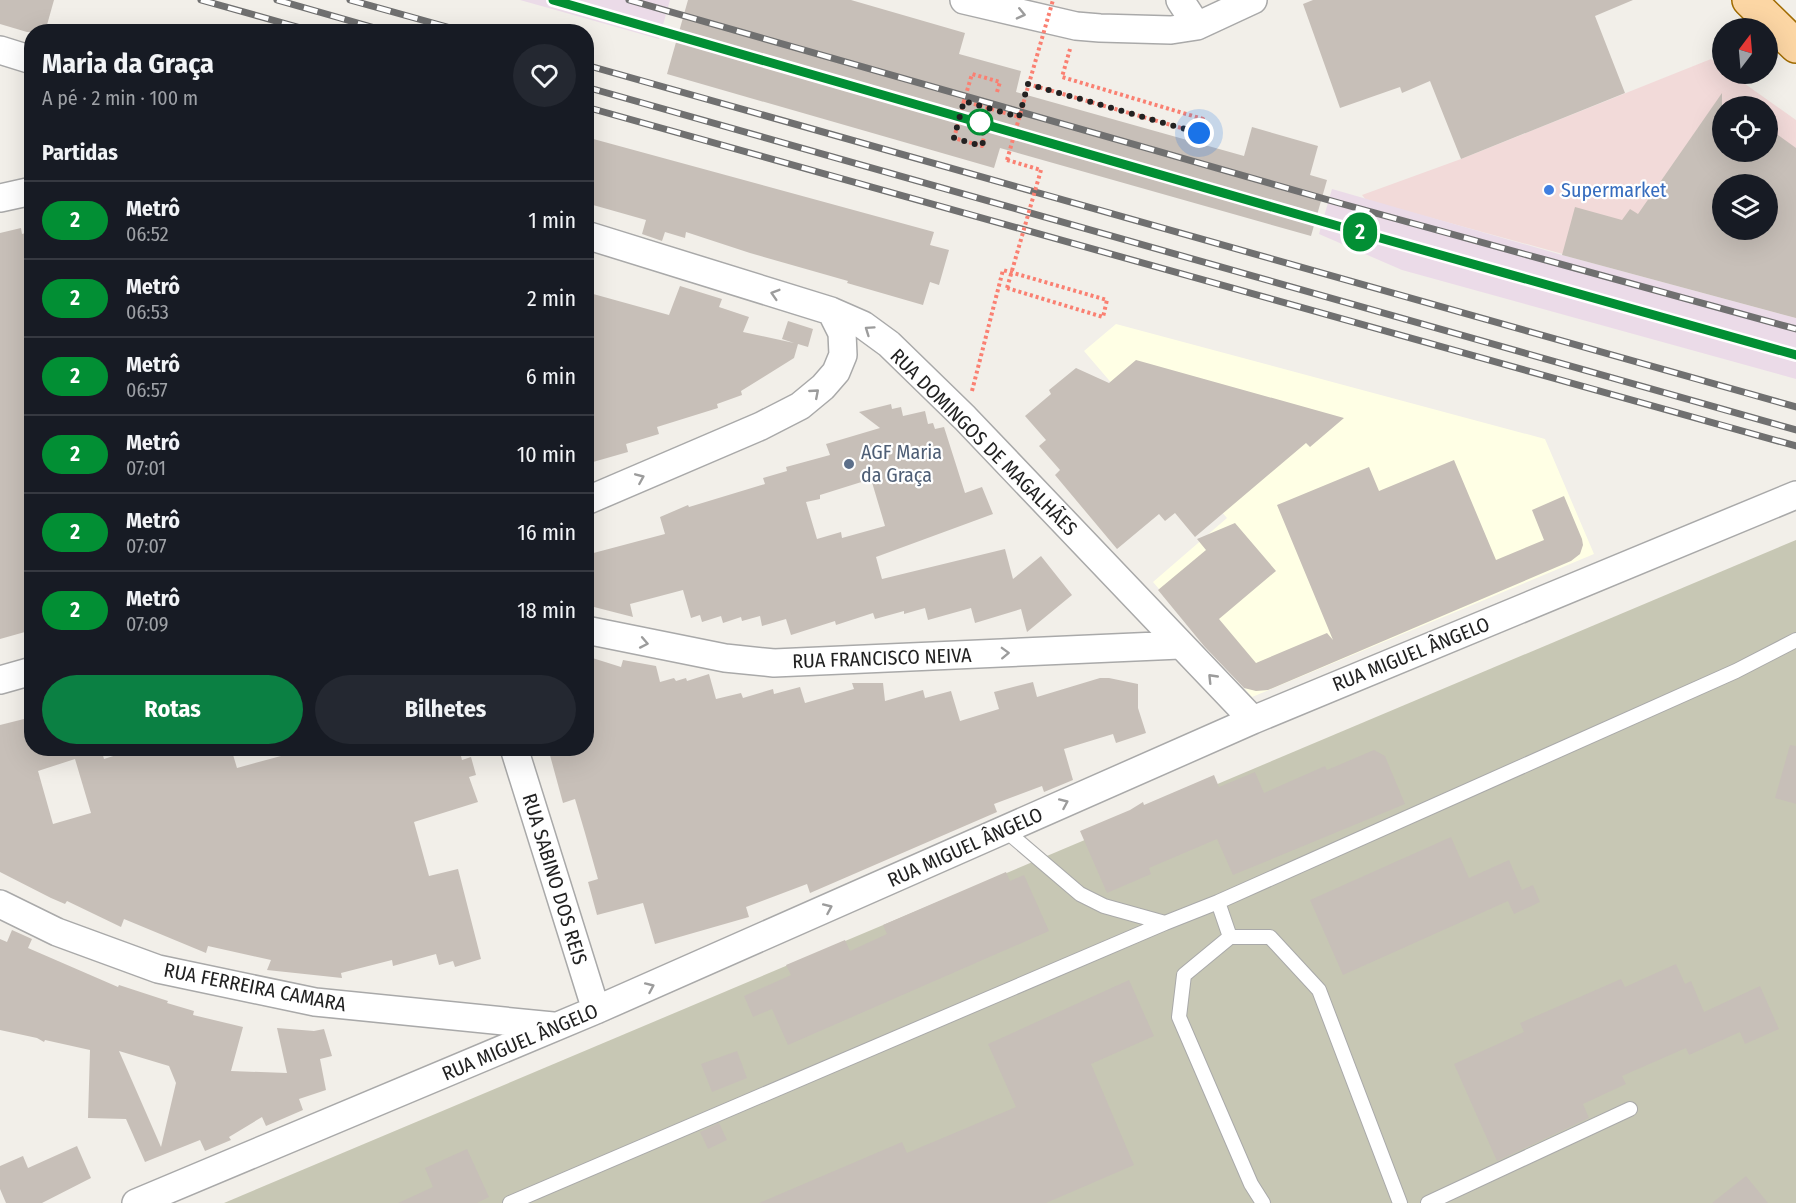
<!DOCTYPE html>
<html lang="pt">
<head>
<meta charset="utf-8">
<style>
	body { margin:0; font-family:"Fira Sans Condensed",sans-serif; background:#242831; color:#f1f3f6; height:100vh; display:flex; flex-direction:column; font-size:22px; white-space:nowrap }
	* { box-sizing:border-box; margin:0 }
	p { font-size:20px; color:#9ea1a6 }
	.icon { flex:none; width:33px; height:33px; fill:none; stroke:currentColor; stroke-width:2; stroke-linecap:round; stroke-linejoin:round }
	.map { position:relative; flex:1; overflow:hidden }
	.drawer { position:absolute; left:24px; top:24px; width:570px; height:732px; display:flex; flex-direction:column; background:#171b24; border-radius:24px; box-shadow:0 6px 24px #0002 }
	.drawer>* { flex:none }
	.badge { padding:0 12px; border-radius:20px; font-size:21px; line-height:39px }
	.needle { width:39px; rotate:16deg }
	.tools { position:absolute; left:1712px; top:18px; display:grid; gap:12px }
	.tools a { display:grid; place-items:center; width:66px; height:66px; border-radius:50%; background:#171b24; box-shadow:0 6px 24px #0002; font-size:30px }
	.you { position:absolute; width:30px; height:30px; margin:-15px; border:4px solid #fff; border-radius:50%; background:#1a73e8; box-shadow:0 0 0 9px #1a73e833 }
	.map>.badge { position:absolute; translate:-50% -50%; box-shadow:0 0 0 3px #fff }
	h2 { padding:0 18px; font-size:22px; line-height:54px }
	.round { display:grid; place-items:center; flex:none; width:63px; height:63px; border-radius:32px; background:#242831 }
	.head { display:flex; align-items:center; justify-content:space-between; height:102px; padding:0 18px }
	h1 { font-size:28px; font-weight:700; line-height:45px }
	.cta { display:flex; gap:12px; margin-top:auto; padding:12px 18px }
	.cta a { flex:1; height:69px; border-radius:36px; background:#0b8043; color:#fff; font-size:24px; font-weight:700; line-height:69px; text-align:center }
	.cta a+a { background:#242831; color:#f1f3f6 }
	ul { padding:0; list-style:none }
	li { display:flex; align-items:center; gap:18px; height:78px; padding:0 18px; border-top:2px solid #363941 }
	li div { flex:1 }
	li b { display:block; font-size:22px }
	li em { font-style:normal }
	li .badge { min-width:66px; font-weight:700; text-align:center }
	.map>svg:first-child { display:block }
</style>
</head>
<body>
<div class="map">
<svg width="1796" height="1203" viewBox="0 0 1796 1203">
	<rect width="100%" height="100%" fill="#f2efe9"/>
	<path fill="#f2dad9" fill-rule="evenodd" d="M1711,59l11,8v7h9l65,46v198l-430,-118 -4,-5 99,-36zM1722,106h45v46h-45zM1722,184h45v46h-45z"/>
	<path fill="#ebdbe8" d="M520,0h150l-11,39z
		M1332,189l230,66 234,63v61l-394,-109 -83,-36z"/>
	<path fill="#ffffe5" d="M1116,324l429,115 49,115 -342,143 -99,-115 74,-64 -143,-167z"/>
	<path fill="#c7c7b4" d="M1796,540v663h-1572z"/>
	<path fill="#c7bfb8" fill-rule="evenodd" d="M0,0h54l-9,32h-18l-27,-8z
		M688,0h163l114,33 -6,21 62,17 -5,21 228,64 8,-29 66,19 -8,29 17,5 -16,56 -311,-88 -6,20 -327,-94z
		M1313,0h320l-38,16 30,77 -164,66 -31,-78 -28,12 -2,-6 -60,21 -37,-104z
		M1722,93v59h45v-25l29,21v170l-234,-63 13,-48 47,13 8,-11 8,5zM1722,184h45v46h-45z
		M586,137l348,95 -4,13 19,5 -10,35 -9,-3 -7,23 -76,-22 1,-2 -98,-28 -64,-21 -1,6 -20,-6 -3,9 -20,-7 4,-14 -60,-17z
		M21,228l1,6 10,-3v399l-32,9v-406z
		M680,286l42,13 -3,8 30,10 -6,15 51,11 -12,-4 6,-18 25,8 -5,18 -10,-3 -4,14 -53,33 1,4 -25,9 1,4 -61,19 2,7 -33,10 2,8 -42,12v-172l83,23z
		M1136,360l208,58 -34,29 -4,-4 -111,94 -20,-24 -10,8 -6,-7 -42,35 -62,-74 5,-5 -21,-24 7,-6 -21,-24 26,-22 -2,-4 27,-22 33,15z
		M891,404l1,5 9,-2 2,9 22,-5 3,13 5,-1 2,6 9,-2 21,66 17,-6 11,27 -117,43 6,22 123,-30 8,30 28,-23 31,39 -45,37 -6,-23 -46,14 -4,-15 -43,12 -3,-12 -21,6v-3l-29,8 -2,-6 -37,12 -1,-4 -44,14 -5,-16 -24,7 -2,-10 -18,5 -1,-4 -18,6 -2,-7 -19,6 -2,-7 -9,3 -8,-28 -53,14 3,13 -39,-10 -1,-9 -7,-4v-39l79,-21 -5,-17 28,-12 1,2 76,-23 -2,-6 24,-7 -1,-4 44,-12 -4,-11 54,-16 -21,-16zM871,479l14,47 -43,12 -1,-6 -24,7 -11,-37 14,-3v-4z
		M1454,460l42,100 48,-20 -12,-30 32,-14 18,43 1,6 -3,9 -9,7 -303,129 -12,1 -12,-3 -40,-42 -46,-56 48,-40 -9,-11 38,-16 41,48 -57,48 37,44 71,-30 6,7 -56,-135 92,-38 10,24z
		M586,656l35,11 2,-7 33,6 4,16 14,-4 2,3 10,-3 1,3 22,-7 7,25 25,-6 2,5 30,-9 1,5 26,-7 5,16 49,-14 -2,-6h31l2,18 38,-11 2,8 26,-7 9,30 39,-12 -5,-17 39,-10 4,15 63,-19h9l29,6v24l8,25 -30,10 -3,-9 -49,15 9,31 -29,12 -2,-6 -48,18 3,8 -187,81 -3,-9 -61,23 3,10 -94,27 -12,-41 -46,12 -9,-33 10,-3 -13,-46 -10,-34 -12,4 -15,-55h38z
		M32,717v31h69l3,11 34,-11h93l6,20 44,-12 -2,-8h180l3,12 9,-3 5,18 -7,2 9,25 -64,20 15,54 29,-7 23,90 -26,8 -2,-6 -14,4 -3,-11 -43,12 -1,-6 -51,13 1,5 -75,-8 4,-10 -63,-14 -2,7 -82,-34 -3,8 -54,-26 -2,3 -14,-6 -51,-26v-147zM75,759l16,54 -38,11 -15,-53z
		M1790,745l6,1v58l-21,-6z
		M1374,750l11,6 20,48 -172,71 -16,-36 -68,29 2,6 -44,19 -27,-62 50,-21 13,-8 1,3 70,-30 5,12 36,-15 9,21 61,-27 2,4z
		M1451,837l18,41 40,-18 13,30 11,-5 7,17 -26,12 -6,-13 -165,74 -33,-75z
		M1006,872l4,9 14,-6 25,56 -261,114 -16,-36 -19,8 -9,-21 47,-21 -5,-10 59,-25 5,11 37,-17 -4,-9z
		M12,930l20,9 -4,9 90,39 1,-2 49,16 -1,2 27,8 -1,4 50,12 -12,44 56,2 -10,-45 37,3 10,-2 8,27 -12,3 6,31 -27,9 4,11 -37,16 -4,-9 -33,20 2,3 -26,11 -5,-11 -55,22 -19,-43 -38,-1 2,-68 -45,-10 -1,2 -7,-4 -37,-8v-91l7,3zM119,1051l50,15 7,17 -15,64z
		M1676,964l9,20 6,-3 13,31 56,-26 19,43 -34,15 -5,-12 -51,23 -3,-7 -64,28 4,8 -43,20 6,14 -92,43 -43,-97 70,-32 -4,-9 101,-44 4,8z
		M1129,980l25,56 -63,28 43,101 -88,38h-287l143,-61 5,11 109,-46 -28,-63z
		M737,1051l10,27 -35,14 -11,-28z
		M719,1123l8,17 -19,9 -8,-17z
		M77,1146l14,32 -49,25h-36l-6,-14v-23l23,-10 5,12z
		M467,1149l22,48 -12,6h-79l35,-16 -8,-19z
		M1746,1176l22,27h-56z"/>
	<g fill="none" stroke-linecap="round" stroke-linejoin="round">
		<defs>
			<path id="service" d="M1005,830l75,64 24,12 61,17 53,-21 518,-231 60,-31
				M1218,902l12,35
				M510,1203l655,-280
				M1263,1203l-12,-19 -72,-167 5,-42 46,-38h40l49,53 81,213
				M1428,1203l202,-94"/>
			<path id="minor" d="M964,0l112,26 24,2 71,2 26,-4 56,-26
				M1180,0l17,26
				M0,50l32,10
				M0,198l32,-7
				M586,235l245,76 32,14 26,19 76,74 288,302
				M586,501l175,-75 39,-20 23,-19 13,-15 7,-17 -1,-22 -11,-22
				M586,630l139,28 49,5 406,-18
				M0,680l32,-9
				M514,748l82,262
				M0,904l57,28 101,37 157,33 238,24
				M136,1203l460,-193 657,-290 543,-225"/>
			<path id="primary" d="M1749,0l47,46"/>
		</defs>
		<use href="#service" stroke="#a9a9a9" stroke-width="16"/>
		<use href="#minor" stroke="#a9a9a9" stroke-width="30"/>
		<use href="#primary" stroke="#a06b00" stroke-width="36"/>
		<path stroke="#fa8072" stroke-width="4" stroke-dasharray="3 3" stroke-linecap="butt" d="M1028,84l171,49 4,-14 -141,-42 8,-28
			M997,92l3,-10 -28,-8 -8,27 55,16
			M964,101l-10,37 28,8 2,-9
			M1007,160l34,10
			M972,391l31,-121 104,30 -4,17 -96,-29"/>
		<use href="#service" stroke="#fff" stroke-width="14"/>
		<use href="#minor" stroke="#fff" stroke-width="27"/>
		<use href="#primary" stroke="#fcd6a4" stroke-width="33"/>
		<defs>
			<path id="rail" d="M201,0l114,32
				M277,0l112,32
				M350,0l115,32
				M553,0l783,225 460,130
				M629,0l710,203 457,126
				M586,65l1210,342
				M586,87l1210,343
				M586,107l1210,339"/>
		</defs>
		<use href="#rail" stroke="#707070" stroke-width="7"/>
		<use href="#rail" stroke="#fff" stroke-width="4.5" stroke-dasharray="14" stroke-linecap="butt"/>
		<path stroke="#fa8072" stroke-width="4" stroke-dasharray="3 3" stroke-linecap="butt" d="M1007,160l46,-160
			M1007,288l34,-118"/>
	</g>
	<defs><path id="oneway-chevron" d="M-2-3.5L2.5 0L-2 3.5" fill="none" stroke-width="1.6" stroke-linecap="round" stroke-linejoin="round" transform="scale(1.5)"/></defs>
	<g stroke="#9c9c9c">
		<use href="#oneway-chevron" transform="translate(1021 14) rotate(13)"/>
		<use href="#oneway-chevron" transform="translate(775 294) rotate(-163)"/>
		<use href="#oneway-chevron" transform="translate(869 330) rotate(-145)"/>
		<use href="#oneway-chevron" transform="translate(815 393) rotate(-41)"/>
		<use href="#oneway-chevron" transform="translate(640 478) rotate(-23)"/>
		<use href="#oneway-chevron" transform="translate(644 643) rotate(11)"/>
		<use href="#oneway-chevron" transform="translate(1005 653) rotate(-2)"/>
		<use href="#oneway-chevron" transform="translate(1212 678) rotate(-134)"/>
		<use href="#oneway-chevron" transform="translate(1064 803) rotate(-24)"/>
		<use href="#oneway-chevron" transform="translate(828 908) rotate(-24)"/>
		<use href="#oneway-chevron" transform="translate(650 987) rotate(-24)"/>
	</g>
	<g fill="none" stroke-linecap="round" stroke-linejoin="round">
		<defs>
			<path id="line" d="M553,0l806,232 437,123"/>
		</defs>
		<use href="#line" stroke="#fff" stroke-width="14"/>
		<use href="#line" stroke="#028f34" stroke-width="9"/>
		<path stroke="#222" stroke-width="6" stroke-dasharray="0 10.8" d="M980,122l4,15 -2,9 -28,-8 10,-37 55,16 9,-33 171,49"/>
	</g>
	<circle fill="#fff" stroke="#028f34" stroke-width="3" cx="980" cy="122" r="12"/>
	<circle fill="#3f7fe0" stroke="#fff" stroke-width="2" cx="1549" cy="190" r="6"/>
	<circle fill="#5c6f8a" stroke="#fff" stroke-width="2" cx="849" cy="464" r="6"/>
	<g text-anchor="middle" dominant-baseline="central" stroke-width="4.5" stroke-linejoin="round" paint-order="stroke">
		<g font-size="20" fill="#366cbe" stroke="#fff" text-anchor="start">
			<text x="1561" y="190">Supermarket</text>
		</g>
		<g font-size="20" fill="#222" stroke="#fff">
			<text transform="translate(984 442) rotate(45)">RUA DOMINGOS DE MAGALHÃES</text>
			<text transform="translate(1411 654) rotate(-22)">RUA MIGUEL ÂNGELO</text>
			<text transform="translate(882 658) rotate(-2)">RUA FRANCISCO NEIVA</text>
			<text transform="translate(965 847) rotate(-24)">RUA MIGUEL ÂNGELO</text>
			<text transform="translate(555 879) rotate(73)">RUA SABINO DOS REIS</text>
			<text transform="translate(255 987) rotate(11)">RUA FERREIRA CAMARA</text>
			<text transform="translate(520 1042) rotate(-23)">RUA MIGUEL ÂNGELO</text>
		</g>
		<g font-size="20" fill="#4e5e75" stroke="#fff" text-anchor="start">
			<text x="861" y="452">AGF Maria<tspan x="861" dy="23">da Graça</tspan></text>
		</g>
	</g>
</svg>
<div class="tools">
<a><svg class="needle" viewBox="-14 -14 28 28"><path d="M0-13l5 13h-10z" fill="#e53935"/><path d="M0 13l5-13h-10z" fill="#9ea1a6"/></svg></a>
<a><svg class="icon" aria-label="locate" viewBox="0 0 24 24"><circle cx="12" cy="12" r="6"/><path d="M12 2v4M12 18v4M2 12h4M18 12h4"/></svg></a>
<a><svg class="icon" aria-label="layers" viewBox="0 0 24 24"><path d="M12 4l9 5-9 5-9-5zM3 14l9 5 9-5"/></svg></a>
</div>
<div class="you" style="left:1199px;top:133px"></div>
<b class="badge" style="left:1360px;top:232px;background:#028f34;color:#fff">2</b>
<section class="drawer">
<div class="head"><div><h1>Maria da Graça</h1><p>A pé · 2 min · 100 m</p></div><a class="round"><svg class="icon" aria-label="heart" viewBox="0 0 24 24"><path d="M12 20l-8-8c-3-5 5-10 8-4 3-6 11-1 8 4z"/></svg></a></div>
<h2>Partidas</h2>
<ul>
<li><span class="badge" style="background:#028f34;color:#fff">2</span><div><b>Metrô</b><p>06:52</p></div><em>1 min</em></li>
<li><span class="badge" style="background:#028f34;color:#fff">2</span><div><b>Metrô</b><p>06:53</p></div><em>2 min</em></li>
<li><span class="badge" style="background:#028f34;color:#fff">2</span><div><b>Metrô</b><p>06:57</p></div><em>6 min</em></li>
<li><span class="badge" style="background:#028f34;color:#fff">2</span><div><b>Metrô</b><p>07:01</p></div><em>10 min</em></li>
<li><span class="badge" style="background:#028f34;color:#fff">2</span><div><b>Metrô</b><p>07:07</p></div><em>16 min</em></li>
<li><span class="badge" style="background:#028f34;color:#fff">2</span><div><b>Metrô</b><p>07:09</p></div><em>18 min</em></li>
</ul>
<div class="cta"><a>Rotas</a><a>Bilhetes</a></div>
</section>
</div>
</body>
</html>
